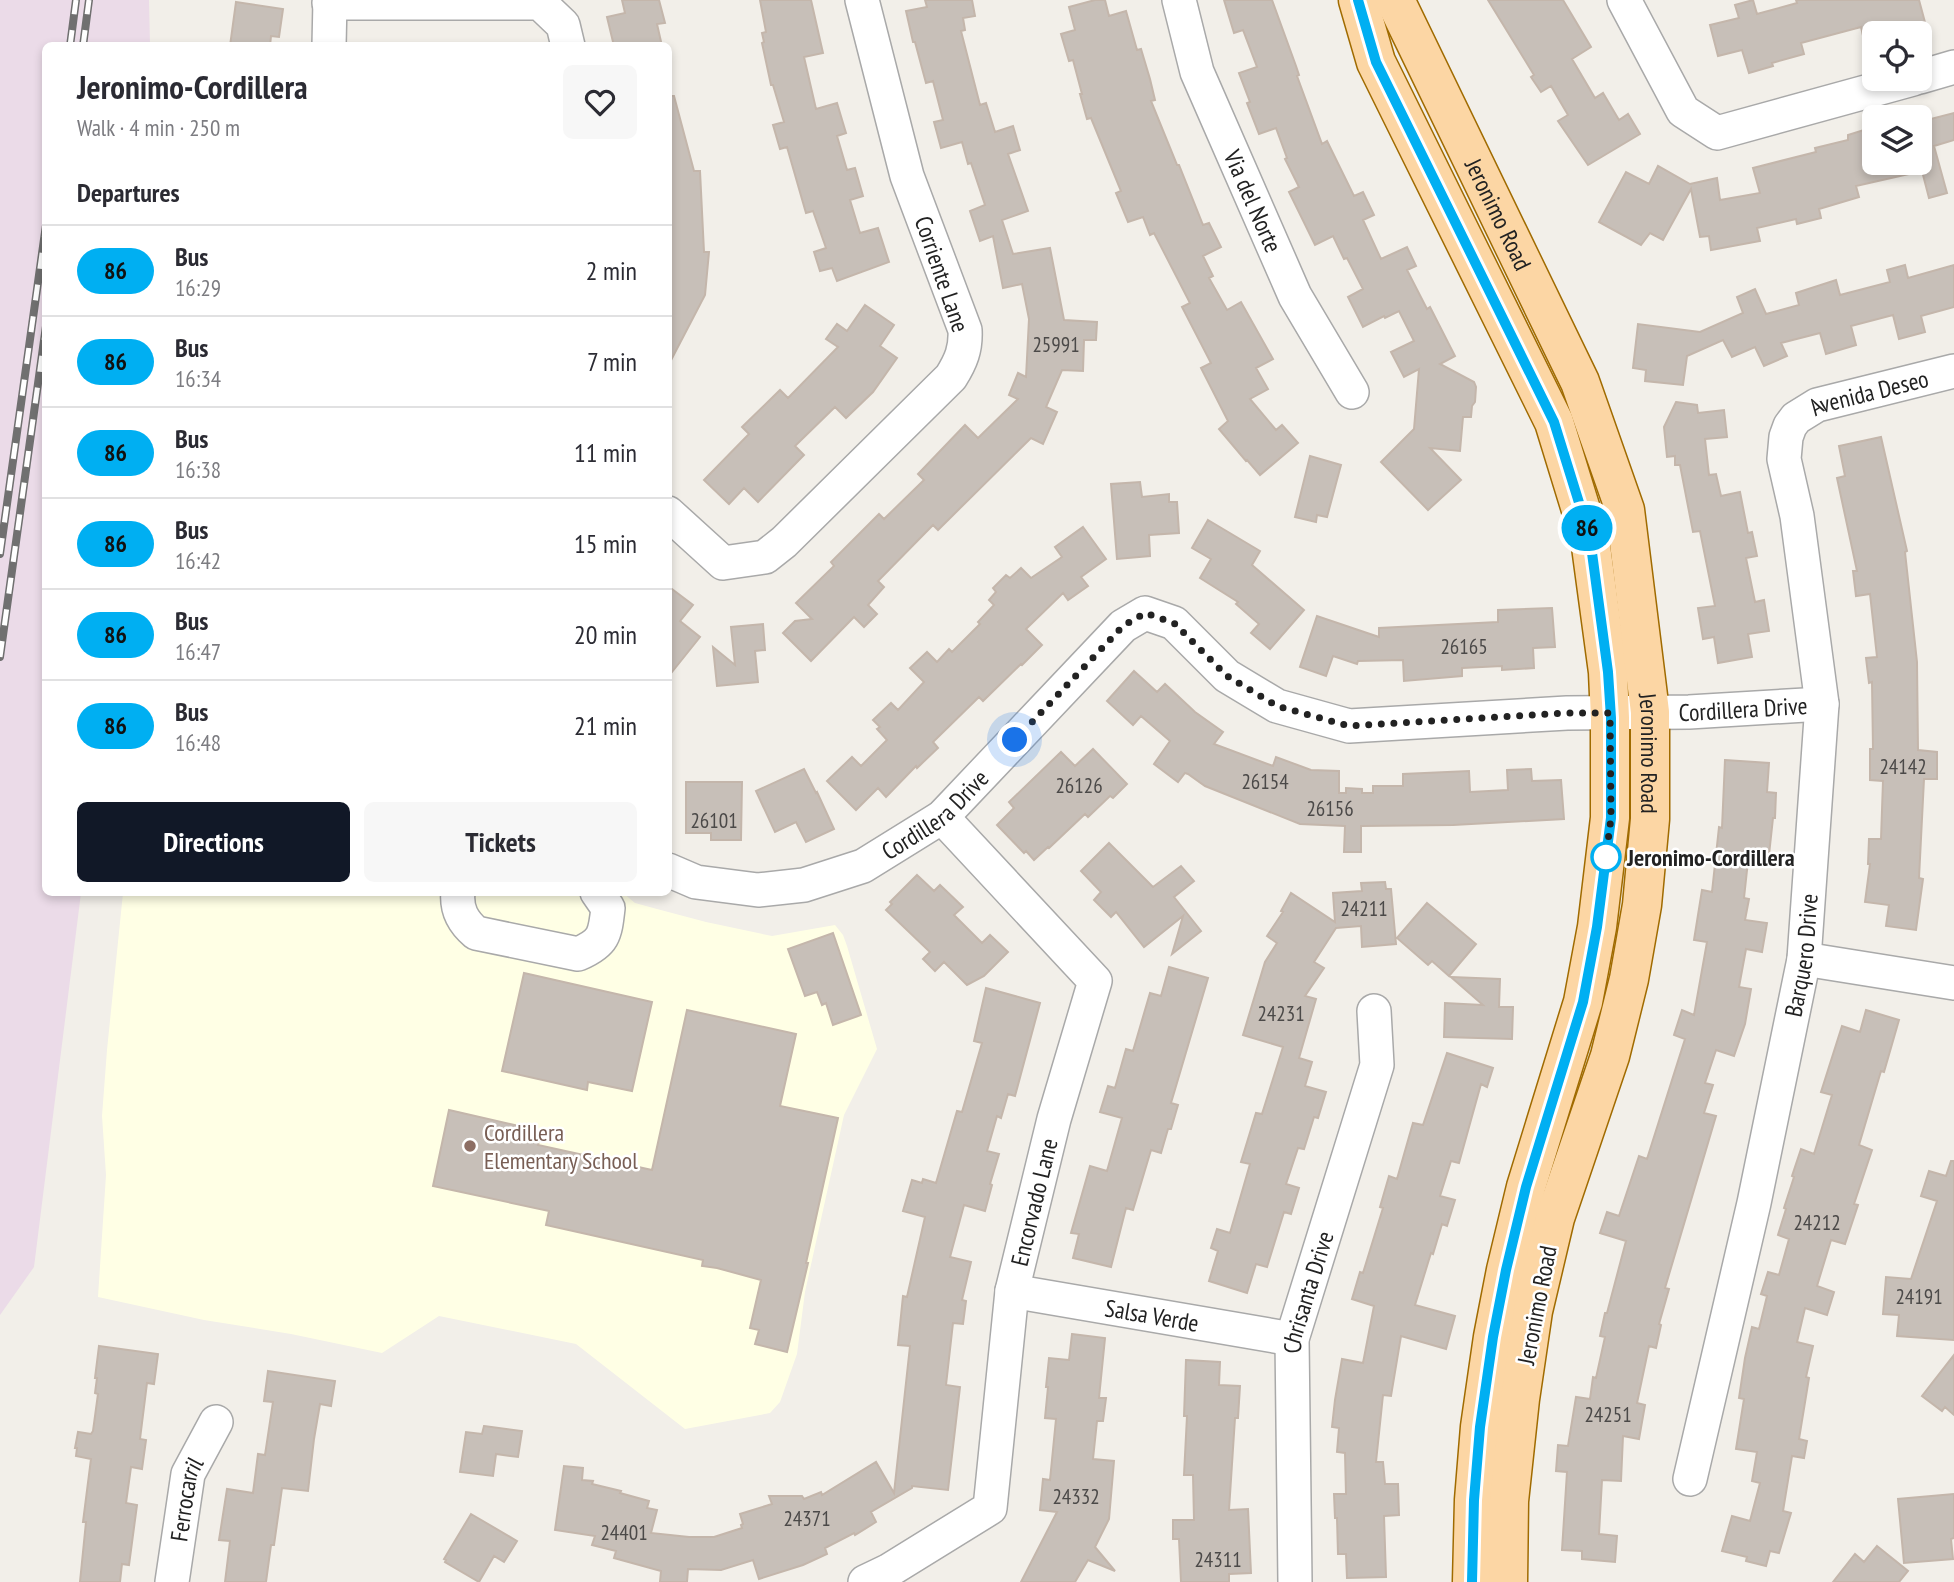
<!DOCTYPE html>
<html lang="en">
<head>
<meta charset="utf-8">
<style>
	body { margin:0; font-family:"PT Sans Narrow",sans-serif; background:#f7f7f7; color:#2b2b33; height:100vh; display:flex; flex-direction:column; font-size:26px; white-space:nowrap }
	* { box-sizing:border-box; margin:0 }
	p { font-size:23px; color:#7c7c81 }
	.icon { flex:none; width:38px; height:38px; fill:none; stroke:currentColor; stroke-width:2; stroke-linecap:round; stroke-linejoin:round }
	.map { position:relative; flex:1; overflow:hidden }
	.panel { position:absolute; left:42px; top:42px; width:630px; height:854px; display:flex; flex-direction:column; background:#fff; border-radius:10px; box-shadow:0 4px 10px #0003 }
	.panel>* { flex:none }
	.badge { padding:0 14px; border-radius:23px; font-size:24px; line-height:46px }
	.buttons { position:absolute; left:1862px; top:21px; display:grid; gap:14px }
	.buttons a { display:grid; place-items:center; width:70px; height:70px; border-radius:10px; background:#fff; box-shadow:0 4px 10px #0003; font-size:35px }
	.you { position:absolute; width:35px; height:35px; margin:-18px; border:5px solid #fff; border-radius:50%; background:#1a73e8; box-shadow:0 0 0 10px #1a73e833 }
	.map>.badge { position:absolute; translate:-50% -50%; box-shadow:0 0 0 4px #fff }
	h2 { padding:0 35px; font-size:26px; line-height:63px }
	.round { display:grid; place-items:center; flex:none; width:74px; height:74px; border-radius:10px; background:#f7f7f7 }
	.summary { display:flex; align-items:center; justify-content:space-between; height:119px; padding:0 35px }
	h1 { font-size:33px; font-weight:700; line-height:52px }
	.cta { display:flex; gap:14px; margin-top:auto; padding:14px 35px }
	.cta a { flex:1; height:80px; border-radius:10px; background:#111827; color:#fff; font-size:28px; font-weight:700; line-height:80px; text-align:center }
	.cta a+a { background:#f7f7f7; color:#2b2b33 }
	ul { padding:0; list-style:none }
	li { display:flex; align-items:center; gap:21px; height:91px; padding:0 35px; border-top:2px solid #e1e1e2 }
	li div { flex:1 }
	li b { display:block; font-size:26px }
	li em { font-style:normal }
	li .badge { min-width:77px; font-weight:700; text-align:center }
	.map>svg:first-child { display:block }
</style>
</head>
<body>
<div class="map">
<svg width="1954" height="1582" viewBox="0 0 1954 1582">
	<rect width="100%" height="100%" fill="#f2efe9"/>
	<path fill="#ebdbe8" d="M0,0h149l1,45 -104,1v846l35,1 -47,374 -34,48z"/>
	<path fill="#ffffe5" d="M123,893h500l12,10 22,6 49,13 66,14 63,-11 8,10 4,11 30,103 -33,66 -39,177 -8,62 -17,48 -10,11 -85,16 -109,-85 -137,-28 -57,37 -91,-19 -87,-14 -106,-23 8,-122 -4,-59 5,-66z"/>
	<path fill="#c7bfb8" stroke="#c4b6ab" stroke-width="2" d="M622,0h37l6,23 -8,1 5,22h-48l-7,-29 18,-4z
		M760,0h51l12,53 -19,4 12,52 21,-6 9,30 -9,3 10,34 8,-2 8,28 -13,4 10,33 18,-5 11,34 -52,19 -5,-13 -12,3 -6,-19 12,-4 -13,-37 -7,2 -19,-66 -7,2 -7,-24 11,-3 -11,-37h-2l-9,-42 2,-1 -2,-9 4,-1z
		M925,0h47l3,16 -12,2 2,12 -4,1 19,74 6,-2 9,29 18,-6 7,24 -12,4 20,57 -26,9 11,34 37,-6 14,72 33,2 -1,18h-12l-1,31 -21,-1 -16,37 11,5 -14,32 -12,-6 -93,92 -5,-5 -55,56 6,6 -16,18 9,9 -13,13 -10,-10 -43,44 -28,-28 12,-12 17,-2 -16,-16 38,-37 -3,-4 48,-48 5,5 40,-39 -6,-6 47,-49 13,13 40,-39 -9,-4 9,-22 8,4 3,-58 -7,-35 -19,4 -10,-52 -13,5 -10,-30 15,-6 -14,-42 -3,1 -6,-22 -21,6 -7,-26 9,-2 -10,-39 -7,2 -11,-41h-2l-7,-31 21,-4z
		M1095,0h10l4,16 17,-5 11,39 4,-1 9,30 5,21 -4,1 26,64h2l24,60 6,-2 12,24 -18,9 10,20 -4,2 18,32 14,-8 32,57 -17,9 12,21 -18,10 26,31 6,-5 16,18 -38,32 -13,-15 -1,1 -27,-32 9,-8 -27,-53 10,-5 -29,-56 8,-4 -36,-70 -4,2 -7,-18 -15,5 -12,-29 5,-2 -30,-73 -4,1 -7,-25h2l-9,-34 -4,1 -8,-27 14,-4 -6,-23z
		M1224,0h48l24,66 3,9 -2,1 25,68 5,-3 27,55 9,-4 11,23 -11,5 18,39 26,-12 9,19 -9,4 20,39 3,-2 25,49 -15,8 34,18 2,5 -1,15 -3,4 -1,11h-8l-3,34 -30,-3 31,32 -33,30 -47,-48 33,-33 5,-60 -15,8 -13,-25 23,-11 -15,-30 -14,7 -1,-2 -21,11 -15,-30 15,-8 -16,-31 -3,1 -11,-23 -18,9 -26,-53 10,-5 -14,-28 2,-1 -11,-30 -17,6 -12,-31 3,-1 -11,-29 18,-6 -14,-37 -9,3z
		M1488,0h75l28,47 -19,12 23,39 8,-5 16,27 9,-6 12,20 -52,31 -30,-44 10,-6 -17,-29 -10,6 -10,-15 3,-2z
		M1753,0l4,14 40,-11 -1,-3h123l7,26 -26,7v-2l-9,2h-17v5l-10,2 -3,-13 -60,16 3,11 -32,9 1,3 -24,7 -7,-23 -24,6 -8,-31 29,-7 -4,-13z
		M236,2l47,7 -4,28 -8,-1 -1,10h-40z
		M668,96h6l20,75h6l4,81h5l-4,43 -37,71z
		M1925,112l2,8 27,-7v27l-20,6 13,47 -18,5 -7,-27 -66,15 3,11 -40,12 2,9 -24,6 -1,-5 -39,9 3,13 -49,9 -2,-14 -9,1 -9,-48 -28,51 -13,-7 -9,12 -42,-23 27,-50 23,12 9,-18 32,18 27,-6 3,22 40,-7 -7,-25 63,-16 -1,-4 33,-8v-5l19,-6 7,34h46v-50z
		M1905,265l3,13 46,-13v42l-33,9 4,16 -26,7 -6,-24 -42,11 5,19 -30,9 -6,-21 -39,10 6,13 -23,10 -9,-19 -23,10 -9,-17 -36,16 -4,29 -38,-4 1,-11 -13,-2 5,-44 62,8 43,-19 -6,-16 18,-8 11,25 33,-9 -3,-12 40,-13 4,15 50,-13 -3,-12z
		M865,305l29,20 -14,21 17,12 -24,34 -27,26 -11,-11 -40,39 9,9 -46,47 -14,-14 -15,16 -25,-24 45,-46 -7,-7 38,-37 8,8 50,-51 -12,-8 11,-15 10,7z
		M1676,402l21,3 1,8 26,-3 3,27 -22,2 4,36 7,-1 5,22 19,-4 8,41 4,-1 5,24 -11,2 9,44 9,-2 5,31 -21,3 4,23 -34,6 -4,-26 -11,2 -5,-31 17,-2 -15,-75 -7,1 -13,-67h-5v-9l-8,1 -3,-30z
		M1881,437l26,114 -2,1 12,110 1,88 19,2v27h-13l-5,99 4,1 -7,51 -30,-4 3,-21 -24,-3 5,-38h-2l1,-25h12l2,-58 -13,-1v-31h3l-1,-67 -3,1 -3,-25 11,-1 -7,-63 -14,2 -3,-25h4l-20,-93 8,-2 -6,-30z
		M1310,456l31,9 -14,52 -10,-2 -1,7 -21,-5z
		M1140,482l2,15 27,-3v8h8l2,31 -30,2 1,21 -33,3 -6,-75z
		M1208,520l52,31 -8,14 52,45 -34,39 -19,-16 8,-9 -23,-20 2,-2 -38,-24 11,-19 -19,-11z
		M1083,527l23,32 -25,18 7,9 -20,14 -5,-7 -37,36 16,16 -20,20 -1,-1 -38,37 -4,-4 -46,45 5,6 -21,20 -1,-2 -30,31 -8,-9 -22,22 -29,-29 25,-24 9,9 26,-26 -10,-11 3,-2 -7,-7 18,-17 7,7 26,-28 -14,-14 17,-16 10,10 12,-13 3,3 28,-28 -2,-2 16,-17 -5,-5 7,-8 -3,-4 13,-13 4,3 11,-10 10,10 31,-21 -7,-10z
		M668,586l25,19 -13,16 20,16 -32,40z
		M1552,608l3,39 -22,1 1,20 -32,2v-4l-40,2v8l-58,5 -1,-21 -45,1 -1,3 -24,-8 -7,20 -26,-9 17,-51 62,21v-9l119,-6v-12z
		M763,624l2,26 -10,1 3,31 -41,4 -4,-39 22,18 -4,-38z
		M1134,671l23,21 8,-8 30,28 28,20 -9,12 59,22 3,-9 35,13 28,1v22h7v-5l16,1v4h11v-7h30v-12l66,-3 1,21 38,-2 -1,-20 24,-1 1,12 29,-1 3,39 -111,6 -92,1v26h-17l1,-26 -45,-2 -95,-38 -17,-12 -3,-1 -7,9 -24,-18 16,-23 -29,-25 -8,9 -26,-24z
		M1093,749l34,35 -14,14 -3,-2 -22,21 -3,-3 -36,34 -1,-1 -14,13 -8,-9 -2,2 -27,-28 17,-17 -5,-6 52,-50 14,14z
		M1725,760l44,3 -2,29 9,1 -1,25h-2l-5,46 -20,-3 -4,37 5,1 -4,21 22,3 -5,29 -16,-3 -7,38 12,2 -6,35 -11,32 -18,-6 -11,33 8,2 -9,28 12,3 -51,172 4,1 -10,35 2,1 -5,23 -7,-2 -12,57 8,2 -6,34 -16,-3 -2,45 -19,-1 -3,54 18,2 -2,26 -33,-3v-8l-20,-1 5,-78 -11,-1 2,-26 10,1 8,-49 14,2 3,-22 3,1 9,-41 -5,-1 5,-23h2l19,-72 -26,-8 7,-21 12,4 20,-60 8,3 38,-120 -11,-4 8,-25 12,5 13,-73 -13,-2 8,-50 10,2 7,-65 3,1z
		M804,769l12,24 1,-1 17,37 -28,13 -10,-20 -21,10 -19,-41z
		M686,782h56l-1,58h-30v-7h-25z
		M1109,843l44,44 28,-21 13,15 -20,16 27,34 -29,23 11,-38 -39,31 -28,-35 -5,5 -17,-17 7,-8 -20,-21z
		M917,875l17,16 6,-6 23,22 -9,8 28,28 8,-8 18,17 -24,24 -17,9 -23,-23 -9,9 -12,-12 7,-7 -44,-42 6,-6 -2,-2z
		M1385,882l1,7h5l5,55 -34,3 -1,-21 -25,2 -22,34 10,6 -19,28 11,3 -17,59 13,4 -7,24 21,6 -8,26 -4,-1 -10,32 -6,-1 -12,36 13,4 -8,26 -7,-2 -17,55 -11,-3 -9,29 -38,-12 9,-30 -7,-3 6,-19 13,4 20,-69 -9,-2 15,-49 6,1 21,-67 -40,-12 22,-73 12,-19 -10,-7 16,-24 -2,-1 10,-18 44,29 -2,-29 29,-2 -1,-8z
		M1427,903l49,41 -27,32 -17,-15 -4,4 -31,-27z
		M833,933l28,82 -28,10 -7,-22 -4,2 -5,-13 -12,4 -17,-47z
		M1169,967l39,11 -37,125 7,2 -7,24h-3l-7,24 -10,-3 -18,60 -7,-2 -15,59 -38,-9 6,-24 -8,-1 19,-67 17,5 15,-53 -22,-6 8,-26 7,2 11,-39 7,2 17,-58 11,3z
		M524,973l128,29 -20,89 -44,-9 -1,8 -85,-19z
		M1451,977l49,2 -1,28h14l-1,32 -68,-2 1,-34 38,2z
		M986,988l54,15 -25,93 -7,-2 -7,24 -4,-2 -10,35 12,3 -9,30 2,1 -7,26 -21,-6 -14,52 21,5 -9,38 4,1 -3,23 -10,-1 -7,62 14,2 -12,103 -36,-4v2l-41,24 5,10 -21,13 -1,-2 -29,15 2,6 -24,11 -44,14 -6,-19 -32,10 -33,-1 -1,13h-27l1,-11 -47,-13 2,-7 -24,-6 3,-9 -40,-6 9,-64 19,2 -1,12 11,1 -1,3 29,7 -1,2 29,8 -2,7 10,2 -6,23 38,4h25l28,-9 -1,-3 2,-1 -3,-10 32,-10 -3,-8h33l2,3 17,-7 1,3 54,-33 18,31 16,-147 -12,-1 5,-49 4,1 18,-80 -22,-6 9,-31 10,3 1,-4 13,4 21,-72 5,1 20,-69 -8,-2z
		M687,1010l109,24 -16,72 58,12 -32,145h2l-21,89 -32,-8 4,-14 -9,-2 11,-48 -44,-12 -15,-2 1,-6 -157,-35 3,-14 -116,-25 16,-76 92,21 -3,14 114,25z
		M1866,1010l33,10 -15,52 -3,-1 -22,74 13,5 -18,54 4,1 -13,39 -14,-4 -14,46 17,6 -7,23 -22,-7 -8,34 16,4 -7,31 3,1 -10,61 8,2 -3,17 -12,-2 -9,55 8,2 -12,40 -9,-2 -4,15 -20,-5 1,-4 -25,-6 10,-35 18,5 10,-38 -8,-2 5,-29 -21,-3 8,-50 -5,-1 6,-40 7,-31 7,2 8,-33 -6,-2 7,-22 11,3 10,-36 -11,-4 8,-26 -2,-1 10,-31 -2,-1 9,-27 13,5 18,-59 -11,-3 21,-66 18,6z
		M1447,1053l46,15 -6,19 -6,-3 -22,79 -8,-2 -11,35 15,4 -8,26 -5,-2 -9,30 -2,-1 -16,52 40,11 -9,33 -45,-13 -10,60 -8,-1 -7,67h7l2,22h13l1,31 -15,1 2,61 -39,1 -1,-24h-8l-1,-36h-2l-1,-24h12l-1,-41 -8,-1 2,-24 -7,-1 3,-27 7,-41 21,4 11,-57 -22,-7 8,-27 3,1 20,-65 -3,-1 9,-31 8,3 16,-56 10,2z
		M1951,1161h3v179l-57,-4 2,-21 -16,-1 3,-37 25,2 26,-78 -16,-5 8,-25 17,5z
		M1072,1334l33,4 -6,60h7l-3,23h-6l-4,38 21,2 -5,58 -14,28 20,24 -27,-11 -13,22h-54l36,-70 -17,-2 3,-31 7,1 6,-61 -11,-1 3,-31h-2l3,-29 20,2z
		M99,1346l59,8 -4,30 -7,-1 -7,56 6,1 -4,29 -11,-2 -5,36 11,2 -8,60 -7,-1 -2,18h-40l6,-60h-3l8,-63 -15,-3 1,-8h-2l3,-16 13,2 2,-3 5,-37 -3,-1 2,-15h-2z
		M1954,1355v60l-9,-8 -3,4 -20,-15z
		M1186,1360l34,2 -1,23 21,1 -2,32h-3l-6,92 19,-1 3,64 -22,1v8h-48l-2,-43h-6v-19h21l-1,-45h-9l3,-59h-3z
		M268,1371l67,10 -4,25 -11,-2 -6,35 -6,52 -26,-3 -8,57h-3l-5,37h-41l5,-41 -11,-1 8,-51 26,4 5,-39 7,1 8,-53 -9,-1z
		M484,1426l38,5 -4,26 -22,-3 -3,22 -33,-4 6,-40 16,2z
		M1954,1494v44l-3,1 2,20 -49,4 -6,-64z
		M471,1514l46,27 -13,21 -10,-6 -15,26 -34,-20 1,-2 -2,-1z
		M1877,1546l31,25 -9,11h-66l22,-28 9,8z"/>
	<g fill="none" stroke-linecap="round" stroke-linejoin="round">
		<defs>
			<g id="minor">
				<path id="s1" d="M1179,0l18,72 98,224 57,96"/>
				<path d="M1624,0l59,111 34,22 196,-54"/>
				<path d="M329,3h211l23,22 5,21"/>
				<path d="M329,46l1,-46"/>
				<path d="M1920,77l34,-10"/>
				<path d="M668,513l55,50 42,-6 19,-15 167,-165c10,-16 15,-28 14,-47l-58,-154 -45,-176"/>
				<path id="s2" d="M668,870l28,12 62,8 46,-5 59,-19 79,-49 181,-191 22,-13 29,10 53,53 50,30 72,20 218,-13 122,-1 133,-8"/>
				<path d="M458,892c-2,18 5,30 18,41l102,21c26,-11 27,-19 30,-46l-11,-16"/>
				<path d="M1804,959l150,24"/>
				<path id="s3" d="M1012,1291l280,48"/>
				<path id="s4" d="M1690,1479l64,-276 50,-244 18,-255 -25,-188 -13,-57 2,-22 4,-11 6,-8 21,-13 137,-34"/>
				<path id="s5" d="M172,1582l16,-108 28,-52"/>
				<path id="s6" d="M865,1582l23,-11 102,-63 22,-217 42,-172 41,-138 -153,-164"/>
				<path id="s7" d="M1295,1582l-3,-243 85,-274 -3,-54"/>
			</g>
			<g id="major">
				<path d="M1358,0l18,62 178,360 36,117 18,133 2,46v100l-13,109 -14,75 -57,185 -20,83 -13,67 -13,90 -6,73 -2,82"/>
				<path id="s8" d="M1395,0l185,382 45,128 25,202v107l-8,86 -13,74 -19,77 -55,162 -22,93 -13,88 -11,102 -1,81"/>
			</g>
		</defs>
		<use href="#minor" stroke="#a9a9a9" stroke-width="36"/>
		<use href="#major" stroke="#a06b00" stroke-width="41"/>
		<use href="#minor" stroke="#fff" stroke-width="33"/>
		<use href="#major" stroke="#fcd6a4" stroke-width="38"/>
		<defs>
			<path id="rail" d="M70,46l6,-46
				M83,46l6,-46
				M0,554l46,-329
				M0,657l46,-331"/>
		</defs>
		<use href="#rail" stroke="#707070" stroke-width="8"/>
		<use href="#rail" stroke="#fff" stroke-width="5" stroke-dasharray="16" stroke-linecap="butt"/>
	</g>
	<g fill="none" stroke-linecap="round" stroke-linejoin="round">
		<defs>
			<path id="line" d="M1358,0l18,62 178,360 36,116 18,134 3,46v100l-14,109 -14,75 -57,185 -20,83 -13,67 -13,90 -6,73 -2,82"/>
		</defs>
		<use href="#line" stroke="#fff" stroke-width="16"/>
		<use href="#line" stroke="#00aff2" stroke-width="10"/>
		<path stroke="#222" stroke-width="7" stroke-dasharray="0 12.6" d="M1015,740l108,-114 22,-13 29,10 53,53 50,30 72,20 218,-13h43l1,105 -5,39"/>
	</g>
	<circle fill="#fff" stroke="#00aff2" stroke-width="3.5" cx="1606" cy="857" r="14"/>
	<circle fill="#8d6e63" stroke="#fff" stroke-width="2.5" cx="470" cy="1146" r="7"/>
	<g text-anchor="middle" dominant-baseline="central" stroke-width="5" stroke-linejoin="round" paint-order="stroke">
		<g font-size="21" fill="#4b4948">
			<text x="1056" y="344">25991</text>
			<text x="1464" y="646">26165</text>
			<text x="1903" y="766">24142</text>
			<text x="1265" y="781">26154</text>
			<text x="1079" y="785">26126</text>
			<text x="1330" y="808">26156</text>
			<text x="714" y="820">26101</text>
			<text x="1364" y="908">24211</text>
			<text x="1281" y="1013">24231</text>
			<text x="1817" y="1222">24212</text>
			<text x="1919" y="1296">24191</text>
			<text x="1608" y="1414">24251</text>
			<text x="1076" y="1496">24332</text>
			<text x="807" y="1518">24371</text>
			<text x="624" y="1532">24401</text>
			<text x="1218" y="1559">24311</text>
		</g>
		<g font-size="24" fill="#222" stroke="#fff">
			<text stroke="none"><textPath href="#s1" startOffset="215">Via del Norte</textPath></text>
			<text stroke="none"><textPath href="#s8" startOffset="238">Jeronimo Road</textPath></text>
			<text transform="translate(942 274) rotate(71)">Corriente Lane</text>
			<text stroke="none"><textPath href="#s4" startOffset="1158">Avenida Deseo</textPath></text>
			<text stroke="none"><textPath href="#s2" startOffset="1216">Cordillera Drive</textPath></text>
			<text stroke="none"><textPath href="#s8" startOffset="805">Jeronimo Road</textPath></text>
			<text stroke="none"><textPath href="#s2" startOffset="290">Cordillera Drive</textPath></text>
			<text stroke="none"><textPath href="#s4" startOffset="536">Barquero Drive</textPath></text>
			<text stroke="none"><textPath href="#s6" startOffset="455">Encorvado Lane</textPath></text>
			<text stroke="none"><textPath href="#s7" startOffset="292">Chrisanta Drive</textPath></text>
			<text transform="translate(1537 1305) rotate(-79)">Jeronimo Road</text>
			<text stroke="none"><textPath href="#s3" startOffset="142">Salsa Verde</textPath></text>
			<text stroke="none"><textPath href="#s5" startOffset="84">Ferrocarril</textPath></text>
		</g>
		<g font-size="24" font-weight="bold" fill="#222" stroke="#fff" text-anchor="start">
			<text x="1627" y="857">Jeronimo-Cordillera</text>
		</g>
		<g font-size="24" fill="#785e54" stroke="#fff" text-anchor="start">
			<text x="484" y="1132">Cordillera<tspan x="484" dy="28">Elementary School</tspan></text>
		</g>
	</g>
</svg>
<div class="buttons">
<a><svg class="icon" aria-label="locate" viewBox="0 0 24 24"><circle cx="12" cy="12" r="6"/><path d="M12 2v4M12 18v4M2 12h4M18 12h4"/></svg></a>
<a><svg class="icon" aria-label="layers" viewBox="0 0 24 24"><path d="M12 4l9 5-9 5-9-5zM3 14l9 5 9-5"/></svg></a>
</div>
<div class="you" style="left:1015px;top:740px"></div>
<b class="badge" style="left:1587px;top:528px;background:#00aff2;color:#111">86</b>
<section class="panel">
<div class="summary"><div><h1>Jeronimo-Cordillera</h1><p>Walk · 4 min · 250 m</p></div><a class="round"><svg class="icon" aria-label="heart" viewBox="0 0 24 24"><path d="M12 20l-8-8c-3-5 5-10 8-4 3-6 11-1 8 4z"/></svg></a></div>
<h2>Departures</h2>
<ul>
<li><span class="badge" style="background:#00aff2;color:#111">86</span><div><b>Bus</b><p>16:29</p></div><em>2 min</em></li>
<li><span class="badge" style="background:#00aff2;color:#111">86</span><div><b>Bus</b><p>16:34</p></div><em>7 min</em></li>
<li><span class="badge" style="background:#00aff2;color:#111">86</span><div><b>Bus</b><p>16:38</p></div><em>11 min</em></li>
<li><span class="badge" style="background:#00aff2;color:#111">86</span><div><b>Bus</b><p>16:42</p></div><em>15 min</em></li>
<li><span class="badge" style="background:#00aff2;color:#111">86</span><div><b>Bus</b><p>16:47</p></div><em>20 min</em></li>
<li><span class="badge" style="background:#00aff2;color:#111">86</span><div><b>Bus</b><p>16:48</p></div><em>21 min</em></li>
</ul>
<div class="cta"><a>Directions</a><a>Tickets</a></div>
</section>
</div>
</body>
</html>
